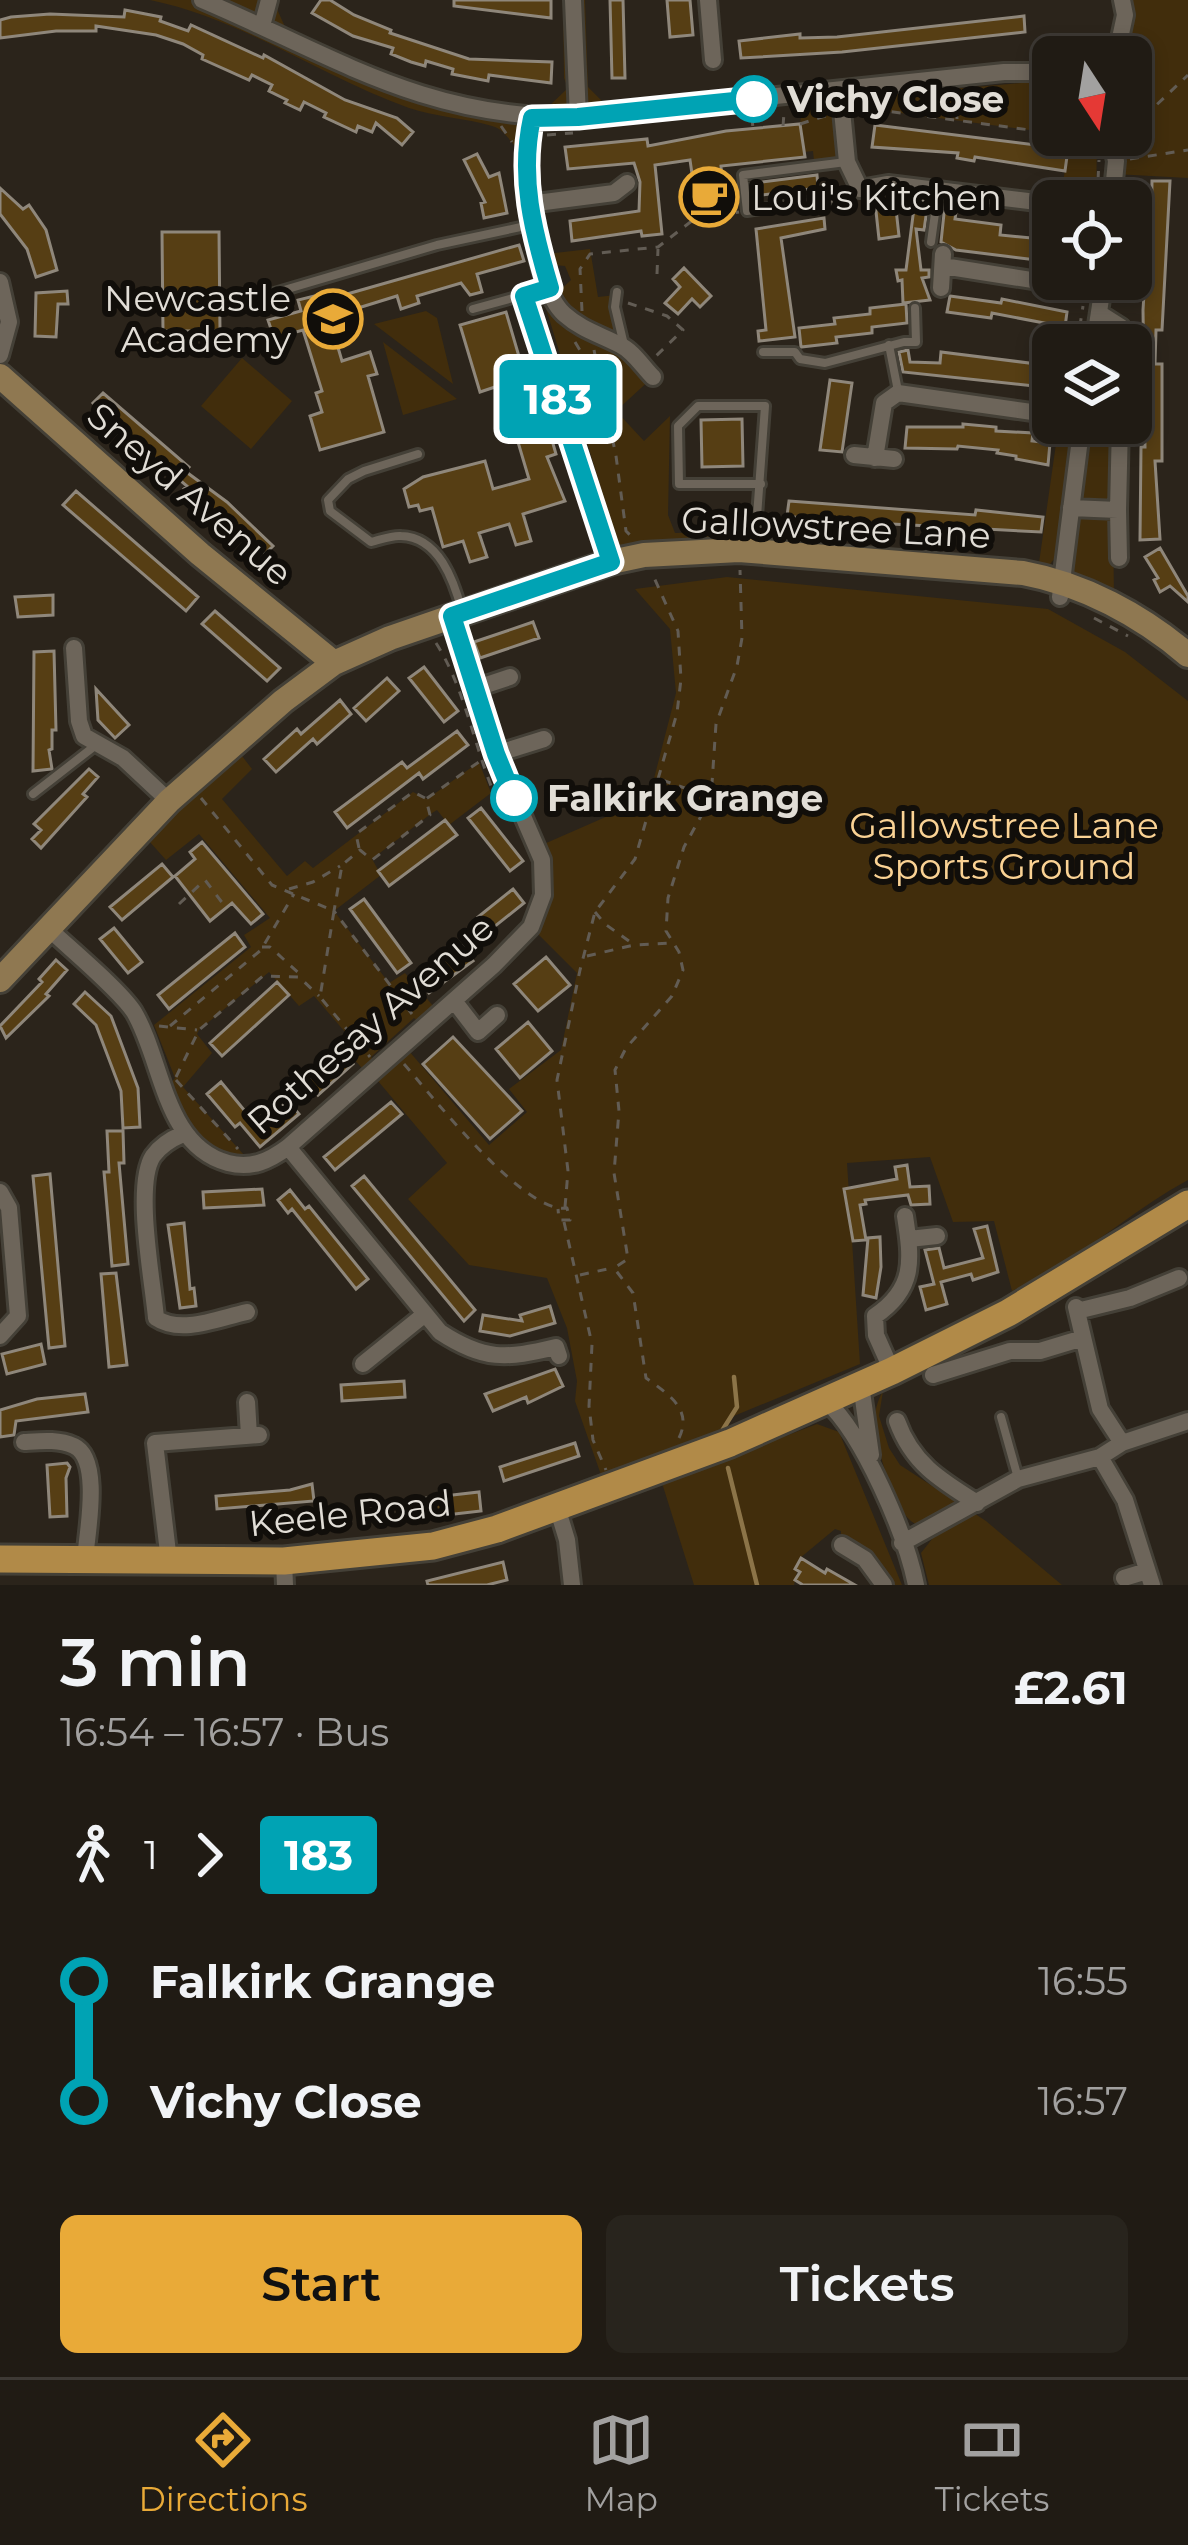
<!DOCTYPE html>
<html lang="en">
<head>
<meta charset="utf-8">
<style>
	body { margin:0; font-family:Montserrat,sans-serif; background:#28241d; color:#f1f3f6; height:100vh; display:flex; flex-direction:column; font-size:45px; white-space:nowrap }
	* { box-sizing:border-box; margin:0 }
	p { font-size:39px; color:#a2a1a0 }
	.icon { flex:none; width:66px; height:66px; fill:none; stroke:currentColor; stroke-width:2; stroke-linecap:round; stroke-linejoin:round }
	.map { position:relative; height:1585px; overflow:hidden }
	.drawer { display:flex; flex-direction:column; background:#201b14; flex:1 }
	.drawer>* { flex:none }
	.badge { padding:0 24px; border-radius:9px; font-size:42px; line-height:78px }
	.needle { width:78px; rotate:168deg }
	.buttons { position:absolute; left:1032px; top:36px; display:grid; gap:24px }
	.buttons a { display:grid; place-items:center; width:120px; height:120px; border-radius:18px; background:#201b14; box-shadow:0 6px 18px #0003,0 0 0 3px #3d3934; font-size:60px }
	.map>.badge { position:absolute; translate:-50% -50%; box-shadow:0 0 0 6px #fff }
	.legs { display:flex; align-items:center; gap:18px; height:132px; padding:0 60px; font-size:39px }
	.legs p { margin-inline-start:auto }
	.overview { display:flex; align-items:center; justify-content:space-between; height:204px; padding:0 60px }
	h1 { font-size:66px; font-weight:600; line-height:90px }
	.action { display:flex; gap:24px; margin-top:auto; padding:24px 60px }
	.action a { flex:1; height:138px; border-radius:18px; background:#e9aa38; color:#111; font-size:48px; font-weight:600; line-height:138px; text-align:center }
	.action a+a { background:#28241d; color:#f1f3f6 }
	ul { padding:0 60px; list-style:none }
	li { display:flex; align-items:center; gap:42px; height:120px; font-size:45px }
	li i { display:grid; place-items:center; width:18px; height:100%; margin:0 15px; background:currentColor }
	li i::after { content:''; width:30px; height:30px; margin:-15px; border:9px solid; border-radius:50%; background:#201b14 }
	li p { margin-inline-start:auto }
	li:first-child i { background:linear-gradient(#0000 50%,currentColor 0) }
	li:last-child i { background:linear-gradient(currentColor 50%,#0000 0) }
	.menu { display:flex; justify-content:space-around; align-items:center; height:168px; border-top:3px solid #3d3934; background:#201b14; font-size:33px; color:#a2a1a0 }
	.menu a { display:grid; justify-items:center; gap:6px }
	.menu .current { color:#e9aa38 }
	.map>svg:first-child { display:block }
</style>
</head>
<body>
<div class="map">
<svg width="1188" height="1585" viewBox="0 0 1188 1585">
	<rect width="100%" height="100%" fill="#2b241b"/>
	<path fill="#412d0c" d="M150,0h129l-2,9 8,18 117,52 37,12 69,13 40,3 20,-19 -4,-10 -1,-78h22l3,87 15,15 1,13 -72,3 -5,35c-16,-4 -19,-23 -35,-27 -27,-8 -56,-9 -83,-18 -89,-32 -166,-89 -259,-108z
		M1122,0h66v178l-73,-4 -5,-39h21v-78h-15z
		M1032,82l21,9v42l-198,-26 8,-10z
		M828,99l7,7 7,51 -28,4 -1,-10 -9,1 -4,-28 3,-23z
		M1067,135h27l3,4 -1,62h-26l3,-16 -10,-2 7,-47z
		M590,249l8,48 18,-2 8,47 -63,-36 -4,-13 14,-13 -6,-14 -10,-1 -9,-11z
		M541,292l84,54 28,31 -37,34 28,30 26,-25 -2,99 7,18 80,-2v21l-132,8z
		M426,311l11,7 16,66 -79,-60z
		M383,342l74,57 -54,16z
		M242,358l50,43 -41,48 -50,-43z
		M1059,423h11l5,8 -18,124 -9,12 -10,3z
		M1092,423h22l-1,81 -31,-2z
		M1081,514l32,2 1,84 -40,-21 -2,-8z
		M727,577l321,32 77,43 63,49v479c-61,33 -113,84 -176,111l-18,-70 -41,1 -23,-65 -83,6 13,201 -131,54 1,25 -124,46 -31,-88 2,-20 -10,-53 -20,-50 -78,-13 -61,-66 39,-36 -69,-82 31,-30 80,94 38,-33 -18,-23 52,-39 16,-77 -39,-39c17,-38 17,-50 6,-90l105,-46 27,-105 -6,-64 -35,-40z
		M222,756h20l10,13 -30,30 65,77 18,-15 8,7 100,-76 14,7 52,-37 12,31 -42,32 -12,-15 -5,3 -60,46 9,16 -47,36 55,72 16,-10 35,41 -16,13 -10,-9 -43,39 8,9 -11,9 -30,-34 7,-9 -31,-36 -15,10 -30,-34 -70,58 -2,4 15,19 -29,34 70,78 -45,-7 -42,-69 9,-11 -21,-53 97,-78 -7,-12 26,-17 -71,-84 -33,26 -26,-29z
		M883,1391l-4,25 10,32 11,17 86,56 76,64h-133l-8,-32 15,-19 -7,-15 -13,5c-21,-8 -42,-82 -41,-106 0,-10 4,-20 8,-27z
		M817,1424l22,8 63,153h-15l-46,-45v-9l-6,-2 -35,29 -6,27h-100l-32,-102z"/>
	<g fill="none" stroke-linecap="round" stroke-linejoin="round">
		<path stroke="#8c7448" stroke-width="4.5" d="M720,1434l17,-27 -3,-30
			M728,1468l29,117"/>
	</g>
	<path fill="#563e14" stroke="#8f877b" stroke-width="3" d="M321,0h9l24,15 37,15 -1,3 79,26 83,3 -1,21 -62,-8 -1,6 -36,-7 1,-5 -27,-8 -1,5 -14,-4 -20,-8 2,-6 -40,-12 -41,-23z
		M454,0h97v18l-97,-12z
		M610,0h13l2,78h-13z
		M667,0h23l3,35 -23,2z
		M125,10l36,7 -1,4 28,10 3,-6 72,33 1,-3 81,45 52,18 16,14 -11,13 -26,-22 -4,9 -14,-6 -2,6 -32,-15 2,-4 -22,-11 -4,8 -15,-7 2,-3 -18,-9 3,-6 -20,-10 -3,5 -47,-21 1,-4 -20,-11 -27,-9 -60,-9v5h-40l-56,7v-18l11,-3 39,-3 74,3z
		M1024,16l1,16 -183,20 -101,6 -2,-17 61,-7v4l37,-1z
		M800,124l5,33 -84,9 3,46 -11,2v-7l-16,1 -7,-48 -35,5 7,69 -20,2 -1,-5 -69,10 -2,-20 69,-10 1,-29 -6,-19 -66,6 -3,-22 82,-8 1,7 78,-15z
		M875,125l193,24 -3,22 -90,-14 -1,4 -17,-3 1,-5 -86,-6z
		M477,154l12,23 10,-4 8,40 -23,5 -3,-15 4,-1 -21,-42z
		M817,175l1,13 -63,8 -1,-13z
		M1152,181h18l-8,149h-6l-1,34h7v97h-7l5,78 -20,1 1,-93h4l-2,-137 3,-48h5z
		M0,188l23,21 6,-4 17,25 11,40 -21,7 -9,-28 -27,-35z
		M895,200l4,36 -20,3 -4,-37z
		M915,200l13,2 -4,28 -8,-1 5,41h8v7l-7,1 8,22 -27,3 -1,-23 -4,1 -2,-11h10z
		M945,204l12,1 -2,14 46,6 -1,10 53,5v22l-97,-12 -15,-8z
		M824,218l1,11 -44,9 14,99 -36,4 -1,-10 8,-1 -10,-101z
		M162,232h57l1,99h-57z
		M519,245l5,16 -47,13 5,18 -12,3 -9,-12 -44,13 2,7 -18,6 -4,-13 -68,21 13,44 28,-9 7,22 -9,2 16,56 -64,18 -10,-34 12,-4 -6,-19 6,-2 -19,-61 -29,8 -6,-18 33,-9 -3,-11 20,-5 1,7z
		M684,268l27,28 -11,11 -8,-8 -14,15 -13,-11 15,-16 -7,-8z
		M67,291l1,13h-10l-2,33 -21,-1 1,-43z
		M950,296l51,7 1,-4 65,13 -2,15 -73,-14 -1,5 -44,-6z
		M906,304l1,19 -35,4v6l-36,4 1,6 -36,4 -2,-19 36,-4 -1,-6 36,-4v-6z
		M506,312l19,65 8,-2 23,79 -9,3 18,44 -42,13 8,27 -15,4 -7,-21 -30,9 8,24 -17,5 -7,-21 -20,6 -11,-39 -12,3 -2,-6 -9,2 -5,-18 19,-12 62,-16 8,28 36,-10 -28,-94 -21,7 -20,-67z
		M908,350l2,12 30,1 1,-11 112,14v22l-150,-16 -4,-20z
		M830,380l22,3 -10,69 -22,-2z
		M103,393l86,74 -4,4 42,31 46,44 -8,8 -29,-27 -2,3 -50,-41 3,-3 -40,-34 -2,2 -24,-19 3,-3 -31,-29z
		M742,419l1,47 -41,1 -1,-47z
		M963,424l33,3v4l37,2 -1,8 18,2 -2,22 -32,-6v-3l-19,-3 1,-3 -40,-4 -1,3 -52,-1 2,-21h56z
		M76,491l122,106 -12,14 -123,-106z
		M789,501l186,14 1,-5 67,7 -2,15 -224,-12 -30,-4z
		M1160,548l28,48v6l-18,-16 -10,6 -6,-12 4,-2 -13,-21z
		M53,595v20l-35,2 -3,-20z
		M215,611l65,57 -13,13 -65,-57z
		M533,622l6,16 -59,20 -6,-16z
		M54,651l2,79h-4v19l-3,1 3,19 -19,2 1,-119z
		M424,667l34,44 -14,11 -35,-44z
		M387,678l12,13 -33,30 -12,-13z
		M96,689l33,36 -14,13 -17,-18z
		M340,700l11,14 -34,30 -4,-5 -37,33 -12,-13 33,-30 4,5z
		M457,731l11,14 -45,34 -4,-6 -72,55 -12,-16 67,-50 5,6z
		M89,769l9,8 -15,17 4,3 -46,51 -9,-9 9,-9 -7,-6z
		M481,808l42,53 -13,10 -42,-53z
		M445,820l12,15 -68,51 -11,-15z
		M202,842l61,72 -12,10 -19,-21 -22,18 -35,-45 20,-17 -5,-7z
		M162,864l11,13 -51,43 -12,-13z
		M513,889l11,14 -35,28 -11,-14z
		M364,899l47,64 -14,10 -47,-64z
		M114,928l28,34 -14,11 -28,-34z
		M235,933l10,14 -76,62 -11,-14z
		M462,946l11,15 -44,32 -11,-14z
		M546,957l24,28 -32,26 -24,-27z
		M56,960l11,10 -21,24 3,2 -43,42 -6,-12 42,-44 -3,-3z
		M277,982l12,13 -67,61 -12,-13z
		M85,992l26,24 27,72 2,39 -17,1 -2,-37 -25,-66 -22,-21z
		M528,1022l24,29 -32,27 -24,-29z
		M453,1037l69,74 -32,28 -67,-75z
		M341,1051l12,13 -35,31 -12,-14z
		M221,1082l28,34 4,-4 9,11 26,-22 11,13 -39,33 -20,-24 -5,4 -28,-33z
		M391,1102l11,12 -67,56 -11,-13z
		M107,1131h16l1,32h-5l9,101 -16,2 -8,-94h5z
		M907,1165l3,22 19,-1 1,18 -19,1 -3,-10 -43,5 1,4 -6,1 6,35 -13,1 -9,-52 53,-10 -2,-12z
		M50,1174l15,172 -16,2 -16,-172z
		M364,1176l111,134 -11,11 -112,-135z
		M262,1189l2,16 -60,3 -1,-16z
		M290,1190l15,19 4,-3 59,73 -12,10 -64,-80 -4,4 -10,-13z
		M184,1223l6,66 4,-1 2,18 -16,2 -12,-83z
		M987,1226l11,46 -25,8 -2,-6 -30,8 6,22 -21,6 -6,-23 14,-3 -9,-34 14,-2 5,20 39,-10 -9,-29z
		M880,1237l1,30 -5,31 -13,-3 5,-57z
		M116,1273l11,92 -18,2 -8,-93z
		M550,1306l5,17 -45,13 -30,-5 3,-16 39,6 -2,-6z
		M41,1344l4,20 -38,10 -5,-20z
		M555,1369l8,17 -35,17 -2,-6 -33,14 -8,-17z
		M404,1381l1,16 -63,4 -1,-16z
		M85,1394l3,18 -72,9 -2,14 -14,2v-27l37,-11z
		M575,1443l4,13 -75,25 -4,-14z
		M67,1463l3,4 -4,11 1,38 -17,1 -3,-52z
		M312,1484l2,17 -97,8 -1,-13 74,-6z
		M479,1492l2,19 -53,6 -2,-19z
		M801,1558l24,15 2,-4 28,16h-52l-8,-5 5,-8 -5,-3z
		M503,1562l4,18 -20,5h-59l-1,-4z"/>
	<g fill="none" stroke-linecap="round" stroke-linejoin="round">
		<defs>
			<path id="lane" d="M846,162l-103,13 4,36 95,-14 17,-8
				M931,242l7,-50
				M617,292l-2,15 9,38
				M524,296l85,259
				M247,301l190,-56 93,-20
				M473,309l76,-21
				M889,345l9,46
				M763,352h32l5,7 25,4 79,-21h12l-1,-34
				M418,454l-54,17 -16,8 -20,21 2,11 41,31c9,-2 21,-7 30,-6 38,1 53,45 61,75
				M755,544l10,-138h-67l-20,20 1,58h82
				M33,794l63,-49
				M1001,1417l17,61"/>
			<path id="street" d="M202,0c134,57 223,119 376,117l426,-45h32l17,6
				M573,0l5,117
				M708,0l5,60
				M262,26l7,-26
				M1116,57l9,-42 -3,-15
				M840,90l7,72 13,27 28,-5 165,20
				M532,118c-10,43 -1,166 32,196 18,16 35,20 56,31 13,6 23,22 33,32
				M1110,135l6,26 -4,40
				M1067,201l1,-9
				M529,204l85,-11 13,-10
				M943,266l159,25
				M0,282l9,40 -9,33
				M941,288l2,-34
				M1099,313l22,14v18
				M1094,345l10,-66
				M854,455l40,4
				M875,458l9,-55 14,-10 155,22
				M1071,508l47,2 2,-87
				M1118,510l1,48
				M1060,597l22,-174
				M74,648l5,73 5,15 39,22 46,43
				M474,689l36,-12
				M496,754l48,-15
				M47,927c21,20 73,63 87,85 29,49 30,134 94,151 24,6 41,-2 60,-16l206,-182 37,-38 12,-32 -1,-35 -46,-106 -44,-138
				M455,1002l23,30 19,-17
				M183,1134c-12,5 -22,11 -30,22 -19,29 0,126 3,162 25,17 63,0 91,-6
				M288,1147l152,185c44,29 66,27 116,15l3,9
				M0,1192l9,16 9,108 -18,20
				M909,1239l28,-3
				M1076,1307l24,102 22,34
				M1077,1311l53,-13 49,-20
				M363,1364l62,-50
				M892,1371l-16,-36 -1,-19c40,-27 37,-55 30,-100
				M933,1375l77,-24h30l43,-13
				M861,1385l10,70
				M826,1401c37,33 80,134 90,184
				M247,1402l2,34
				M897,1421c15,42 43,59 80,82
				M24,1442c17,-1 34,-3 50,4 28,13 13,87 11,113
				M1100,1457l25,43 27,85
				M557,1507l10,33 5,45
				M902,1543l116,-64 82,-22 22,-14 66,-22
				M842,1545l23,14 19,26
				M169,1561l-14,-118 104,-8
				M284,1561l1,24
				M1124,1578l23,-7"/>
			<path id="secondary" d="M0,376l200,178 134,109
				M0,980l169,-179 114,-100 51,-38 56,-25 221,-76 33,-7 95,-5 284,23c60,11 118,42 165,82"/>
			<path id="primary" d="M0,1559l284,2 149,-15 64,-17 233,-86 162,-72 116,-58 180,-109"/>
		</defs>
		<use href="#lane" stroke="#444037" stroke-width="14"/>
		<use href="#street" stroke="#444037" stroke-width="22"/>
		<use href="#secondary" stroke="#444037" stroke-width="30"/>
		<use href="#primary" stroke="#444037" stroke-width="33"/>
		<path stroke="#625c54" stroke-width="3" stroke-dasharray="9 9" stroke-linecap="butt" d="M955,93l2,26
			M856,107l197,26
			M752,117l1,12
			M800,124l28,-9
			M501,126l11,16
			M783,126l1,-13
			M1131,129l57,-54
			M547,135l26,-2
			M1067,135l28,4
			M1130,159l58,-9
			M1098,180l1,-20
			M657,274l1,-25
			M628,303l39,13 16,14 -29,28
			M582,311l-2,-42 10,-15 68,-7 35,-27 46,-8
			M575,342l26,43
			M1077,345l6,-39
			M594,350l22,106 10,75 8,8
			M1094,618l34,18
			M436,643c34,53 40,123 72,179
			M662,780l48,17
			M201,798l71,87 62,26 -14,86 50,60
			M359,848l-3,-14 57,-42 12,6
			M289,889l24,-7 27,-16
			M179,904l26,-24 22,29
			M595,912l10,12 28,20
			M262,947h8l32,29
			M587,956l47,-11 38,-2
			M412,1014l-78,-103 8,-46 18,-15 12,10 58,-45 -4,-16 57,-40
			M159,1026l38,4
			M170,1026l91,-76 33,-56
			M404,1064c29,33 121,151 163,144l3,12h-11l-1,-11
			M176,1077l23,-47 64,-54 36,1 20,19
			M176,1080l62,69
			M565,1207l3,-36 -11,-91 23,-110 15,-58 40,-53 42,-146 4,-34 -3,-48 -26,-58
			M564,1222l28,122 -3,62 4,34 13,30
			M580,1275l32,-7
			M679,1438c14,-29 -11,-44 -33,-60l-13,-85 -19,-25 14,-9 -14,-86 5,-62 -4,-41 11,-22 46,-52 11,-26 -4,-18 -13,-21 2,-33 16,-51 27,-49 5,-74 21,-58 5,-28 -2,-68"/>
		<use href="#lane" stroke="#6d655a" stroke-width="8"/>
		<use href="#street" stroke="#6d655a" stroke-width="16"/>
		<use href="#secondary" stroke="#8f7851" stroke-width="24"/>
		<use href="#primary" stroke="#b18a48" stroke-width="27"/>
	</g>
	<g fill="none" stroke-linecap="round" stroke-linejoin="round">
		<defs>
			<path id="line-1" d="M514,798l-18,-44 -44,-138 159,-54 -87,-266 26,-8c-17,-57 -31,-111 -18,-170l46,-1 176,-18"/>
		</defs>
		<use href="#line-1" stroke="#fff" stroke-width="27"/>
		<use href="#line-1" stroke="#00a3b4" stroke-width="18"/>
	</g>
	<defs>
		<symbol id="cafe-ring" viewBox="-11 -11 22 22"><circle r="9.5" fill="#110e0a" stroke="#e9aa38" stroke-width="1.5"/><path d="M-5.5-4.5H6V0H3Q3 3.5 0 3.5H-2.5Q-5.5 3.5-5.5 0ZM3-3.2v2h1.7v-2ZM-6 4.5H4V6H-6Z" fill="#e9aa38"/></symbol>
		<symbol id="school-ring" viewBox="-11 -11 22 22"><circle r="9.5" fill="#110e0a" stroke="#e9aa38" stroke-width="1.5"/><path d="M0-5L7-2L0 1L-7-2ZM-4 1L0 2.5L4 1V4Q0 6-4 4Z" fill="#e9aa38"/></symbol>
	</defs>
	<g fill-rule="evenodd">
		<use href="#cafe-ring" x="676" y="164" width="66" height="66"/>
		<use href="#school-ring" x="300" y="286" width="66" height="66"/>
	</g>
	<g fill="#fff" stroke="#00a3b4" stroke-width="6">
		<circle cx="754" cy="99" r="21"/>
		<circle cx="514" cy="798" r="21"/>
	</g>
	<g text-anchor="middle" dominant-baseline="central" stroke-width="12" stroke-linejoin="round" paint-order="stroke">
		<g font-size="36" font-weight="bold" fill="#e1ddd6" stroke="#110e0a" text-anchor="start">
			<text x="787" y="99">Vichy Close</text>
			<text x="547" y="798">Falkirk Grange</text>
		</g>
		<g font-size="36" fill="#e1ddd6" stroke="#110e0a" text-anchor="start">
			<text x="751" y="197">Loui's Kitchen</text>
			<text x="291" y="298" text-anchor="end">Newcastle<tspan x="291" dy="41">Academy</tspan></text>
		</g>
		<g font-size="36" fill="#e1ddd6" stroke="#110e0a">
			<text transform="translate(190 494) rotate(41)">Sneyd Avenue</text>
			<text transform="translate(836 527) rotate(3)">Gallowstree Lane</text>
			<text transform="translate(370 1024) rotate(-41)">Rothesay Avenue</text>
			<text transform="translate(350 1513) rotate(-6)">Keele Road</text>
		</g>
		<g font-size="36" fill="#fad294" stroke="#110e0a">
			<text x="1004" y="825">Gallowstree Lane<tspan x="1004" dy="41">Sports Ground</tspan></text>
		</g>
	</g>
</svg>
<div class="buttons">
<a><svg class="needle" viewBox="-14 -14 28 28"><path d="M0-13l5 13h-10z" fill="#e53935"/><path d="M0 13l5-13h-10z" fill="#a2a1a0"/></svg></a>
<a><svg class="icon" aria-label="locate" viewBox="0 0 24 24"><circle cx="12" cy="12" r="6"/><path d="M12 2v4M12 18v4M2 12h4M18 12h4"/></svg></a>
<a><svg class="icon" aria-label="layers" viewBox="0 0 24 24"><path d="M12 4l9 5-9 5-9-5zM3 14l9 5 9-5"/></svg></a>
</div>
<b class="badge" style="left:558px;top:399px;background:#00a3b4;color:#fff">183</b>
</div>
<section class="drawer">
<div class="overview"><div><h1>3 min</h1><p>16:54 – 16:57 · Bus</p></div><b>£2.61</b></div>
<div class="legs"><svg class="icon" aria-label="walk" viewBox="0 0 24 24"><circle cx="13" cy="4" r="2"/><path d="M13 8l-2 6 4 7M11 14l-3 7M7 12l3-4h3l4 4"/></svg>1<svg class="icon" aria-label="forward" viewBox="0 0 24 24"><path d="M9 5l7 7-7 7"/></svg><b class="badge" style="background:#00a3b4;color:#fff">183</b></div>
<ul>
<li><i style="color:#00a3b4"></i><b>Falkirk Grange</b><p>16:55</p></li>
<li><i style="color:#00a3b4"></i><b>Vichy Close</b><p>16:57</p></li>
</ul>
<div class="action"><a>Start</a><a>Tickets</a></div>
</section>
<nav class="menu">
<a class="current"><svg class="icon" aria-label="directions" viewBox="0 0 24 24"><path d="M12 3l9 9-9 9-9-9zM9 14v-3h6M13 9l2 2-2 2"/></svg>Directions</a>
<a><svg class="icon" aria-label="map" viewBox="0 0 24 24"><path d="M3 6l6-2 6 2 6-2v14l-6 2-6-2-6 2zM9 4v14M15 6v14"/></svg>Map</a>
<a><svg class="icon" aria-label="tickets" viewBox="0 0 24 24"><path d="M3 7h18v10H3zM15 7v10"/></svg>Tickets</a>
</nav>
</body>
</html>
